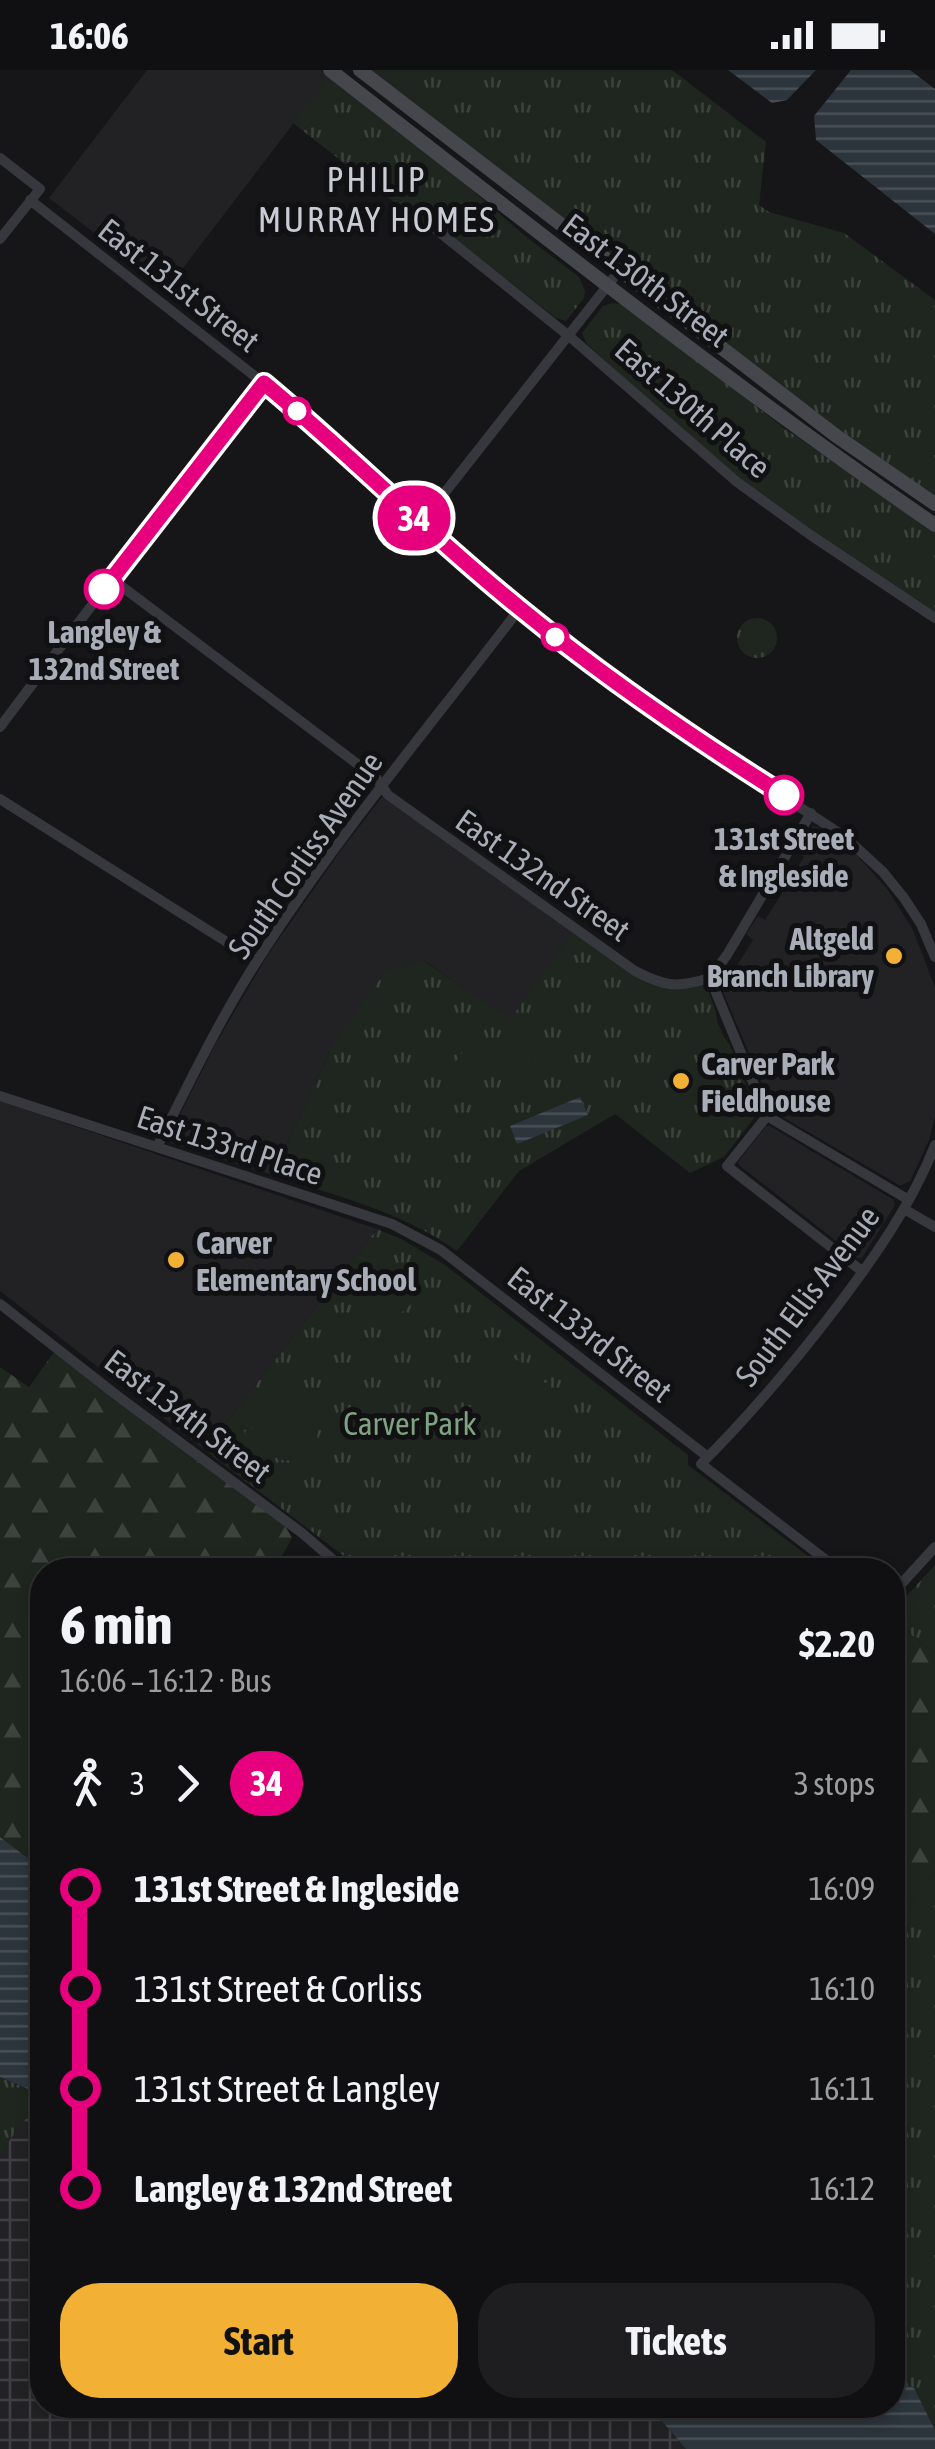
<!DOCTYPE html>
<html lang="en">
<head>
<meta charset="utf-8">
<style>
	body { margin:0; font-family:"Asap Condensed",sans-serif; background:#1e1e20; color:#f1f3f6; height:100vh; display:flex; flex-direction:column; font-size:38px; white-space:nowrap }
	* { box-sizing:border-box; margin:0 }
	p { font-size:32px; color:#9c9d9f }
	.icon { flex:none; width:55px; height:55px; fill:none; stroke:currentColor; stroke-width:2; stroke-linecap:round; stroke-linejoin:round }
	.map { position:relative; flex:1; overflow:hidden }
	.sheet { position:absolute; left:30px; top:1488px; width:875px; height:860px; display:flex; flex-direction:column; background:#101012; border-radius:40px; box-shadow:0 5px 15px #0003,0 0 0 2px #303032 }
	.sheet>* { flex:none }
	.badge { padding:0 20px; border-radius:32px; font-size:35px; line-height:65px }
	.map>.badge { position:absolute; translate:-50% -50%; box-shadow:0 0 0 5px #fff }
	.legs { display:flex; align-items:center; gap:15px; height:110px; padding:0 30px; font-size:32px }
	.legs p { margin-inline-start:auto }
	.overview { display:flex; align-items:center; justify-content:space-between; height:170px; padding:0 30px }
	h1 { font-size:55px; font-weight:700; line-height:75px }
	.action { display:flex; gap:20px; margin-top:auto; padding:20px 30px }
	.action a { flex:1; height:115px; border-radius:40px; background:#f2b134; color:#111; font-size:40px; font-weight:700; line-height:115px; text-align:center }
	.action a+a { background:#1e1e20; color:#f1f3f6 }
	ul { padding:0 30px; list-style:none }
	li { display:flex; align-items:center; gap:35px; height:100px; font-size:38px }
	li i { display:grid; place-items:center; width:15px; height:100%; margin:0 12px; background:currentColor }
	li i::after { content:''; width:25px; height:25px; margin:-12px; border:8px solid; border-radius:50%; background:#101012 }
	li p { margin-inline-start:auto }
	li:first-child i { background:linear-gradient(#0000 50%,currentColor 0) }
	li:last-child i { background:linear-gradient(currentColor 50%,#0000 0) }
	.status { display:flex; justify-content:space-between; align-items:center; height:70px; padding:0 50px; background:#101012; direction:ltr }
	.status svg { height:28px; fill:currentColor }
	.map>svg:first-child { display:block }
</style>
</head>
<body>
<div class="status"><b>16:06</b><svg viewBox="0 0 49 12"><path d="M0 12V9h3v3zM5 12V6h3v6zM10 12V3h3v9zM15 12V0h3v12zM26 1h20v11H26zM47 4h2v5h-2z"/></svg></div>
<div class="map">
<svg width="935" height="2379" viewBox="0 0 935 2379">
	<defs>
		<pattern id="industrial-grid" width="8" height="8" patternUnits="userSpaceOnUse" patternTransform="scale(2.5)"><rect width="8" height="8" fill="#222225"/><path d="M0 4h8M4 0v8" fill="none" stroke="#3f3f43"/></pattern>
		<pattern id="grass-tufts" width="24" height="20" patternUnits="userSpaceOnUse" patternTransform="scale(2.5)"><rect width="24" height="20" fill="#1e261f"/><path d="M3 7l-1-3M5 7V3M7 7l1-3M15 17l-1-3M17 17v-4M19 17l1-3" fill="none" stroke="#3c433d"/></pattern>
		<pattern id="forest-firs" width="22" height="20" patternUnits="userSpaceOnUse" patternTransform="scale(2.5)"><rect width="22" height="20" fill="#1e261f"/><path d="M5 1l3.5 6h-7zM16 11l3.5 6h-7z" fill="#3c433d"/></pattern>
		<pattern id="water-rules" width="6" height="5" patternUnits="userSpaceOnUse" patternTransform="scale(2.5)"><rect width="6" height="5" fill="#2c353c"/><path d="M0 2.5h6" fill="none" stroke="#485056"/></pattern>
	</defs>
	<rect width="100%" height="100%" fill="#161618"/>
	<path fill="#222225" d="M147,0h173l9,7 -162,212 -118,-91z
		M382,727l191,134 -63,90 -85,-60 -94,88 -58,126 -103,-32v-9l46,-91 51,-87 74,-106z
		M813,756l8,2 34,25 33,37 25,40 22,57v129l-6,24 -17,37 -2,4 -8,4h-3l-120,-70 -8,-10 -51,-120 -1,-7 4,-8 3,-5 9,4 18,-29 -7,-6 12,-18 7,4 17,-27 -7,-6 6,-9 8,4 15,-25 -7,-6z
		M0,1031l377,128 -172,221 -205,-159z
		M766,1056h4l124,74 1,5 -33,53h-4l-119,-93 -1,-3z"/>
	<path fill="url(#industrial-grid)" d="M39,2031l3,5v299h606l38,44h-686v-296z"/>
	<path fill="url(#grass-tufts)" d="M372,0h300l94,72 -7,63 10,7 75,21 91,67v196l-118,-82z
		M329,7l108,83 88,76 54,41 6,14 -1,7 -18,23 -10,-3 -129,-101 -6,6 -128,-100z
		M612,233l8,1 8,4 156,120 151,104v81c-60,-41 -122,-79 -179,-123 -60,-45 -115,-97 -170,-147l-4,-10 21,-27z
		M737 568a20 20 0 1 1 40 0a20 20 0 1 1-40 0Z
		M573,861l61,43 69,10 4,3 9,25 1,9 7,16 6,8 26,65 -1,7 -31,40 -34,16 -75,-59 -96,57 -62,80c-54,-39 -121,-55 -184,-76l58,-126 55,-78 38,-10 86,59z
		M377,1159l26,11 42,25 243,190v10l138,105h-464l-157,-120z
		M935,1495v88l-42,-32 -1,-9z
		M935,1801v559l-21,-42 -18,-6 -3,-7v-447z
		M0,2007l28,12 11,12 -39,52z"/>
	<path fill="url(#forest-firs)" d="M54,1282l231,174 7,12 -18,32h-232v299l-42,-32v-470l29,20z
		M892,1551l43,32v218l-42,57z"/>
	<path fill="#1e261f" d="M521,959l21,17 -26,32 -21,-16z
		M479,962l20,17 -25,33 -21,-17z
		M388,1192c22,18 43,37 5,55 -16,-2 -37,-12 -29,-33 3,-7 12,-15 17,-21z
		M511,1288l6,2 27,23 5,-1 2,11 -6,1 -25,29 -14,4c-40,-13 -35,-60 5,-69z
		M283,1325c58,6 36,77 -4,64 -11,-3 -18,-12 -26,-19l-7,1 -1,-10 6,-2 27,-33z"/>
	<path fill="url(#water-rules)" d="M728,0h88l-29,30 -15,3z
		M851,0h59l25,19v145l-119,-94 -2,-24z
		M580,1027l8,18 -71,29 -7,-18z
		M0,1767l42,32v237l-14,-17 -28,-12z
		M893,2305l3,7 18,6 21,42v19h-249l-38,-44h244z"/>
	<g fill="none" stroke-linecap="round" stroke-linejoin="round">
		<path stroke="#37383d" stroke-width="10" d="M0,88l40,31 -40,50
			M30,130l259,203 131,121 124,105 116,86 185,122 38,35 21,26 17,26 14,33
			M428,153l141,113 168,146 72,52 126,84
			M420,454l199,-253
			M112,509l264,199 12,17 247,176c31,16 41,17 75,7l57,138 142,84
			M0,657l144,-191 120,-153
			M0,729l257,162
			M710,908l17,-23 84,-142
			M0,1026l392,128 49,26 267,207
			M767,1046l-40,50 136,106
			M157,1077c32,-64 63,-129 102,-189 78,-122 173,-234 261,-350
			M904,1139l31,18
			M0,1234l115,90 187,139 43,37
			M839,1500l-138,-106c49,-49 93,-101 135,-156 38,-50 76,-104 99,-163
			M892,1524l43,-47"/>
		<path stroke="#45474d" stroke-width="14" d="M330,0c199,155 397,312 605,455
			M360,0l475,365 100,69"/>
	</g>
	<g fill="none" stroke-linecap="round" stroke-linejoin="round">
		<defs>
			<path id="line-1" d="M104,519l160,-206c88,73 168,155 258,227 83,68 171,128 262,185"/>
		</defs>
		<use href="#line-1" stroke="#fff" stroke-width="22"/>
		<use href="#line-1" stroke="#e6007e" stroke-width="15"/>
	</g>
	<g fill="#fff" stroke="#e6007e" stroke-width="5">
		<circle cx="297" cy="341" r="12"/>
		<circle cx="104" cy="519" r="18"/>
		<circle cx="555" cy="567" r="12"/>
		<circle cx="784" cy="725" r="18"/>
	</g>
	<g fill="#f2b134" stroke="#111113" stroke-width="4">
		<circle cx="894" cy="886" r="10"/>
		<circle cx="681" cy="1011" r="10"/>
		<circle cx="176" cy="1190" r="10"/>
	</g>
	<g text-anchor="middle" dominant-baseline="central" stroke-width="10" stroke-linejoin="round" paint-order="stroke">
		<g font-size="32" fill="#a8adb8" stroke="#111113">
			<text transform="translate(646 210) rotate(37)">East 130th Street</text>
			<text transform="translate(179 215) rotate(38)">East 131st Street</text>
			<text transform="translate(693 338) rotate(41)">East 130th Place</text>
			<text transform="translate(305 785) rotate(-55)">South Corliss Avenue</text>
			<text transform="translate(543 805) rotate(35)">East 132nd Street</text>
			<text transform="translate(230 1075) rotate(18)">East 133rd Place</text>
			<text transform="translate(807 1226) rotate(-53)">South Ellis Avenue</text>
			<text transform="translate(590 1264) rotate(38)">East 133rd Street</text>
			<text transform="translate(188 1346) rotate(37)">East 134th Street</text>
		</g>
		<g font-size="32" font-weight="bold" fill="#a8adb8" stroke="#111113">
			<text x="104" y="561">Langley &amp;<tspan x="104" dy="37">132nd Street</tspan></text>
			<text x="784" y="768">131st Street<tspan x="784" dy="37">&amp; Ingleside</tspan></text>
		</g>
		<g font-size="32" font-weight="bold" fill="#a8adb8" stroke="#111113" text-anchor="start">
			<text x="874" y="868" text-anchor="end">Altgeld<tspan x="874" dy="37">Branch Library</tspan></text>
			<text x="701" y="993">Carver Park<tspan x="701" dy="37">Fieldhouse</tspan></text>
			<text x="196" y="1172">Carver<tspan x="196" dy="37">Elementary School</tspan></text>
		</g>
		<g font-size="32" fill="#7fa381" stroke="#111113">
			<text x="410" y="1353">Carver Park</text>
		</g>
		<g font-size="35" letter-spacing="2.5" fill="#c9ccd4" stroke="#111113">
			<text x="377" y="109">PHILIP<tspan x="377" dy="40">MURRAY HOMES</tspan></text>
		</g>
	</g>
</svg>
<b class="badge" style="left:414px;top:448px;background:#e6007e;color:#fff">34</b>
<section class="sheet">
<div class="overview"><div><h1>6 min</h1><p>16:06 – 16:12 · Bus</p></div><b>$2.20</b></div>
<div class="legs"><svg class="icon" aria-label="walk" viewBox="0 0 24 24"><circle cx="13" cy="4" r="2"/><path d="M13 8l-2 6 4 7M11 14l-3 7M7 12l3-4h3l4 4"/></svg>3<svg class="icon" aria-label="forward" viewBox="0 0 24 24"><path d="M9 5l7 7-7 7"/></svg><b class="badge" style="background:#e6007e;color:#fff">34</b><p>3 stops</p></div>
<ul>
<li><i style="color:#e6007e"></i><b>131st Street &amp; Ingleside</b><p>16:09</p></li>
<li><i style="color:#e6007e"></i><span>131st Street &amp; Corliss</span><p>16:10</p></li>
<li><i style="color:#e6007e"></i><span>131st Street &amp; Langley</span><p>16:11</p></li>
<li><i style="color:#e6007e"></i><b>Langley &amp; 132nd Street</b><p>16:12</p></li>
</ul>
<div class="action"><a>Start</a><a>Tickets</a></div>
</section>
</div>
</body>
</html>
